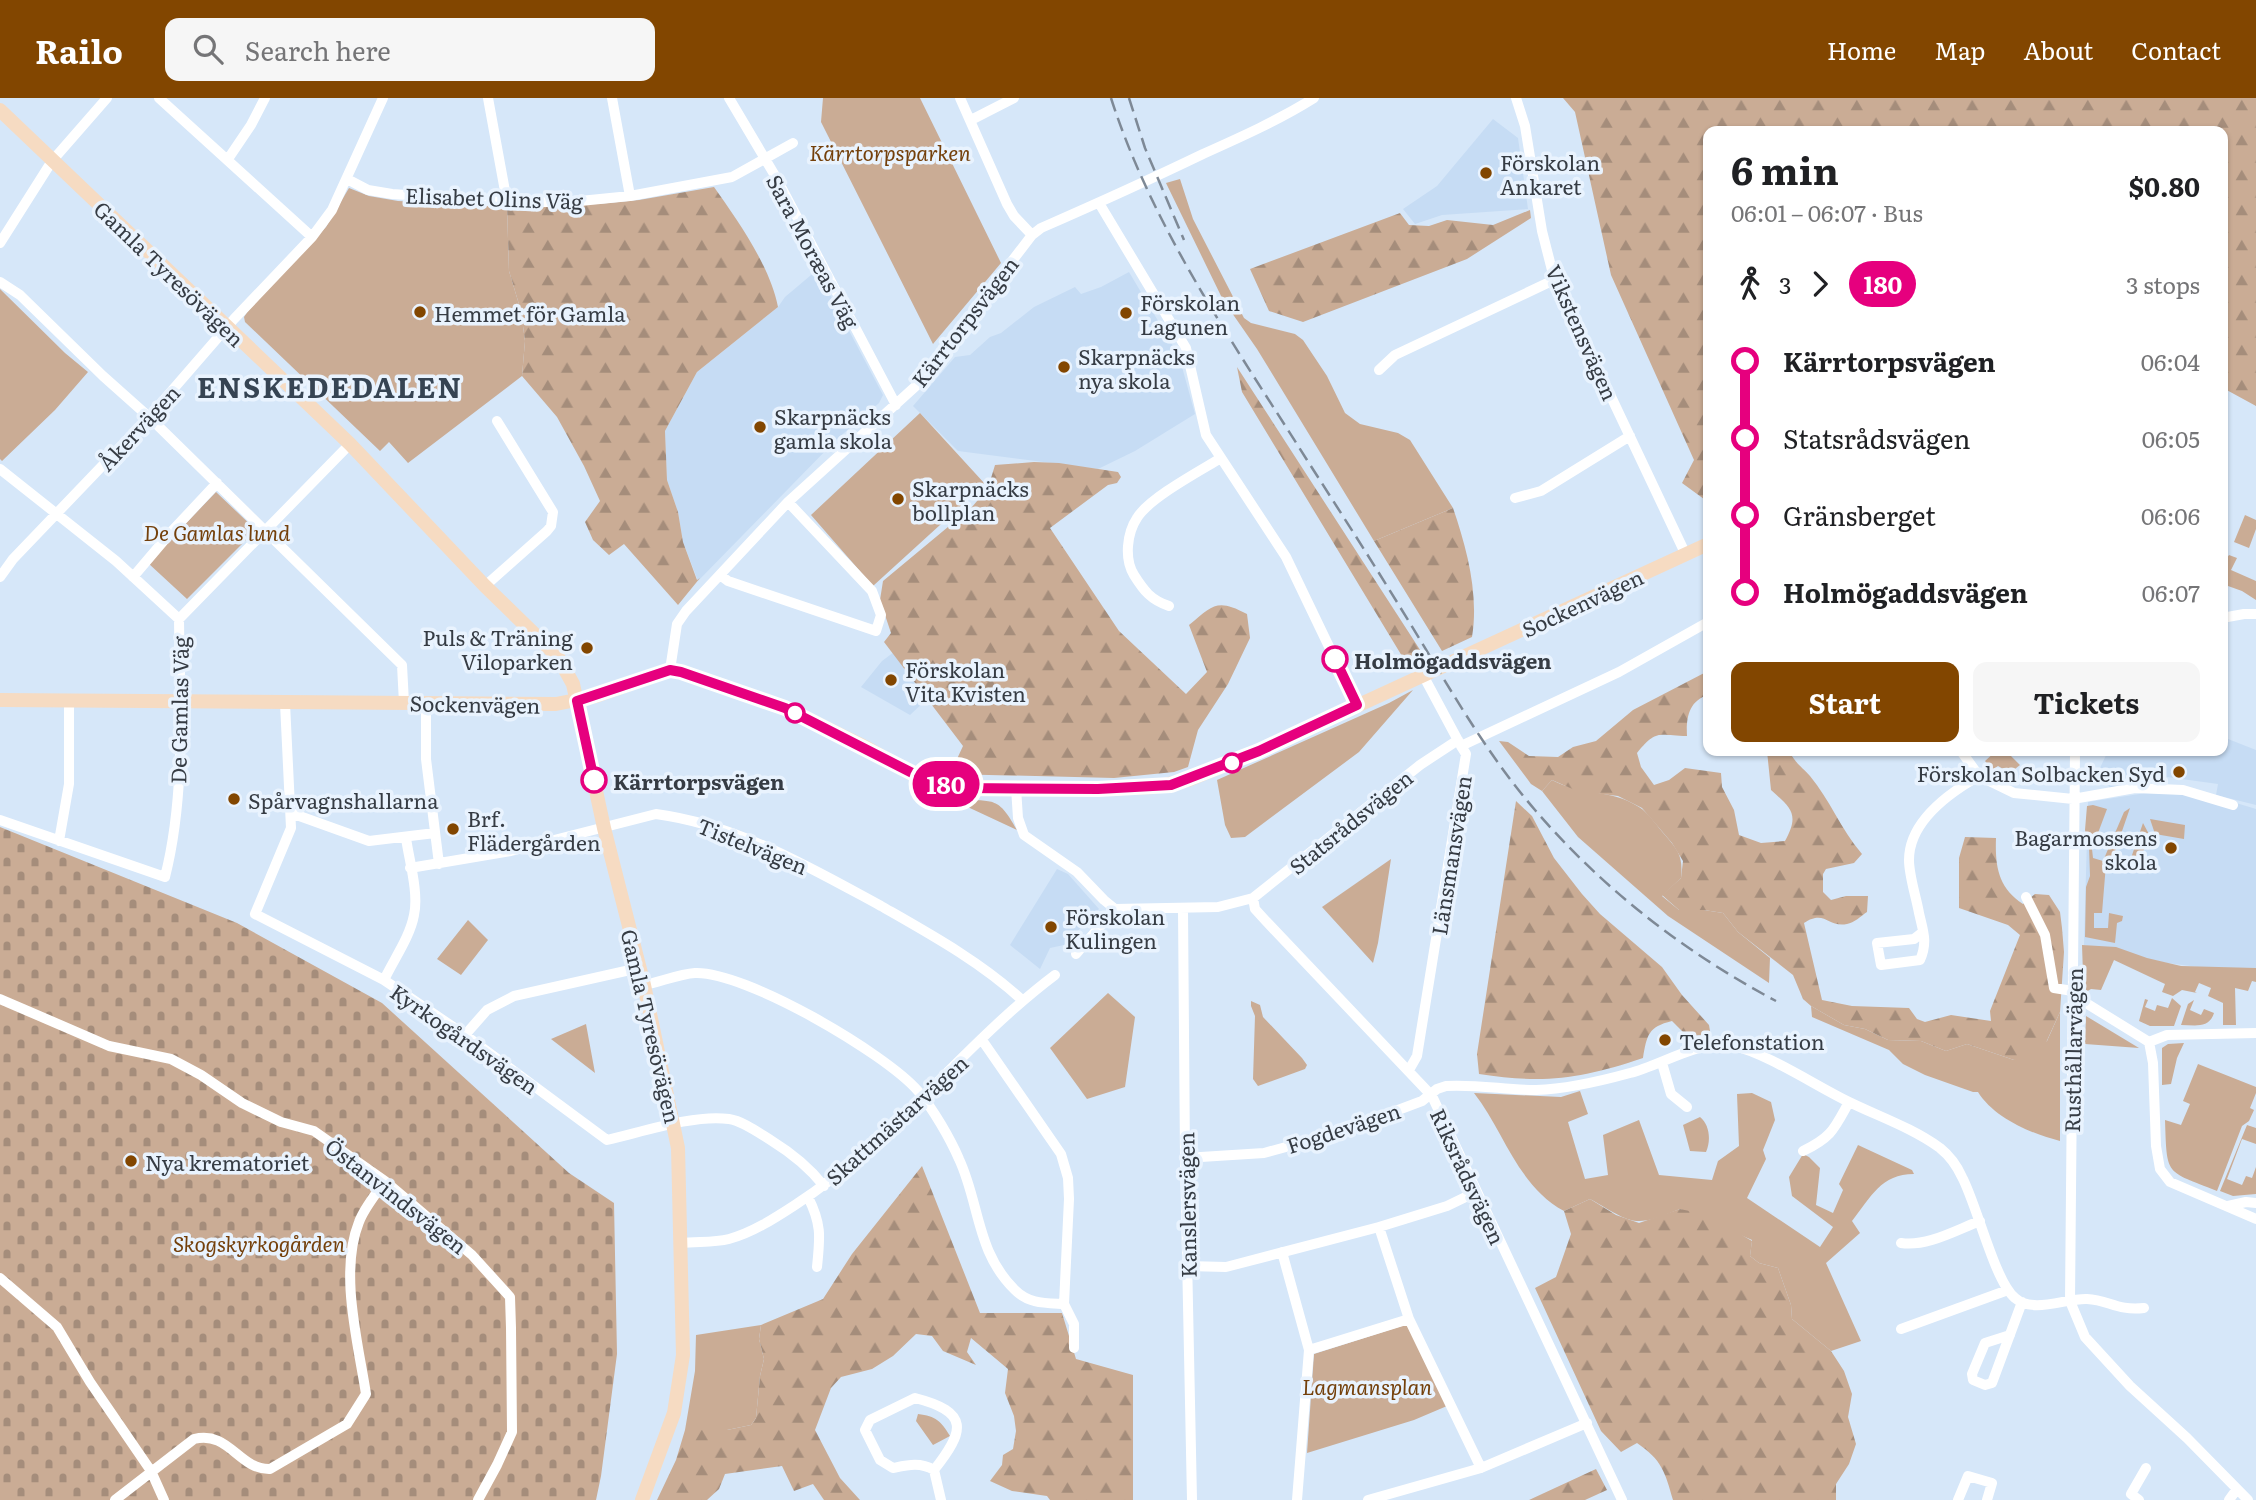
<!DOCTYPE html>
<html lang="en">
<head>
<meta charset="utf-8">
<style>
	body { margin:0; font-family:Literata,serif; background:#f6f6f6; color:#202124; height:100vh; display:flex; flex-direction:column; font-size:26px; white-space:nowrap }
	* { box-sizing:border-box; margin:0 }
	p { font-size:23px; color:#757577 }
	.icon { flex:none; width:38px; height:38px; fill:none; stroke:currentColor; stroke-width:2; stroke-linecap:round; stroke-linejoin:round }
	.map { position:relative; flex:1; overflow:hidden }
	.panel { position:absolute; left:1703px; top:28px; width:525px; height:630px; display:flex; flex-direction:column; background:#fff; border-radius:14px; box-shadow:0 2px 5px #0004 }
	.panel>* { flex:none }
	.badge { padding:0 14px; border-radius:23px; font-size:24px; line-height:46px }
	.map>.badge { position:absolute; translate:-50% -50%; box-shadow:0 0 0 4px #fff }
	.legs { display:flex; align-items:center; gap:10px; height:77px; padding:0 28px; font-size:23px }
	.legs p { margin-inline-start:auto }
	.headline { display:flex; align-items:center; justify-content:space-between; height:119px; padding:0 28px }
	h1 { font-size:38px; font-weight:700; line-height:52px }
	.button { display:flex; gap:14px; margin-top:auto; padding:14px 28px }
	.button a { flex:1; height:80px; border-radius:14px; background:#824600; color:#fff; font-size:28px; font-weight:700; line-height:80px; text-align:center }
	.button a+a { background:#f6f6f6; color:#202124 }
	ul { padding:0 28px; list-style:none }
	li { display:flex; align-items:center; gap:24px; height:77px; font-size:26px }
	li i { display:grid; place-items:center; width:10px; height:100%; margin:0 9px; background:currentColor }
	li i::after { content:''; width:18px; height:18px; margin:-9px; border:5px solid; border-radius:50%; background:#fff }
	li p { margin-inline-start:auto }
	li:first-child i { background:linear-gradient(#0000 50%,currentColor 0) }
	li:last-child i { background:linear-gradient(currentColor 50%,#0000 0) }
	header { display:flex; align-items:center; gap:42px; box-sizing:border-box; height:98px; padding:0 35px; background:#824600; color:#fff }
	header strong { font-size:33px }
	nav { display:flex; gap:38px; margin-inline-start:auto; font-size:24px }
	.search { width:490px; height:63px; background:#f6f6f6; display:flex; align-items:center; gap:18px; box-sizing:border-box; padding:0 24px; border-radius:14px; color:#757577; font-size:26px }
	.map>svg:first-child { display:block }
</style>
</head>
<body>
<header>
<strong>Railo</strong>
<div class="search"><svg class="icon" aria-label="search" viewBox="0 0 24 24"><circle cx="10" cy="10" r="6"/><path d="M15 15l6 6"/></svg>Search here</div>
<nav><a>Home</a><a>Map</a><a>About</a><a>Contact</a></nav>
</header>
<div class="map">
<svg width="2256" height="1402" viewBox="0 0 2256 1402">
	<defs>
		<pattern id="forest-firs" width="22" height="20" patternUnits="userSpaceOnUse" patternTransform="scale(1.75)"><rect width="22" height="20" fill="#caac95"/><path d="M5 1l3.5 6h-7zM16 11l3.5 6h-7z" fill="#a58d7b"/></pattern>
		<pattern id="cemetery-stones" width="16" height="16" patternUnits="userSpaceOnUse" patternTransform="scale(1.75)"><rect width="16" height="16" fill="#caac95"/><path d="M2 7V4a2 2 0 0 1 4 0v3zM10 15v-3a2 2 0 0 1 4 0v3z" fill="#a58d7b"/></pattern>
	</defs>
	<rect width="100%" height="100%" fill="#d6e7f9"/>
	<path fill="#c6dcf4" d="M1493,21l25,19 10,71 -86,6 -27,9 -12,-15 34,-23z
		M817,172l66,125 -4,8 -42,36 -139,142 -15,-39 -5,-30 -11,-32 -2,-49 32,-59 81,-65 7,-10z
		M1129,174l50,84 16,58 -60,37 -37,18 -140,-18 -45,-45 42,-49 15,-2 20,-18 11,-4 33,-26 41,-20 6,7 20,-7z
		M894,554l34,46 -18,17 -49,-28 21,-26z
		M2223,639l33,13v55l-40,-10 2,-11 -58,-8h-13l-1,7h-16l-20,5 -10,-20 8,-17h114z
		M2152,694l42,4 39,6 23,7v161l-26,1 -63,-8 -83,-18 4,-143z
		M1057,771l11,5 31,35 -35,36 -14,3 -10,21 -30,-24z"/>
	<path fill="#caac95" d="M823,0h97l81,165 -68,81 -112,-222z
		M1180,81l13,40 51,99 7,5 44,11 8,6 24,36 18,37 15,11 38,9 12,7 43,68 -79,33 -117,-192 -34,-49 -57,-117z
		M349,90l20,8 29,5 109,5 2,65 12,40 4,30 -3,35 -114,87 -19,-21 -9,9 -135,-129 -1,-5 4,-6 78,-84z
		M0,191l65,64 23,19 -33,38 -53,51 -2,-2z
		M920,315l65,71 -112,102 -62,-71z
		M216,394l40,38 -69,69 -39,-36z
		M2245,417l11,5v9l-7,19 -15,-6z
		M2229,457l8,3 -6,12 25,11v19l-14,-9 -14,-5 -6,-21z
		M1413,592l-54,62 -114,85 -14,1 -6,-13 -8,-45 172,-77z
		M1996,653l12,2 12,12 -10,8 -12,-7 -6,4 -7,-9z
		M1552,682c27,15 60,9 87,27 10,6 18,19 26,28 14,16 18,22 16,43l-19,18 17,14h25l19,3 15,19 32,26 -1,25 -101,-67 -90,-79 -36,-46z
		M959,701c36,3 39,-3 58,31l-60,-28z
		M2093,707l14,4 -15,40 1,9 10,3 21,-49 6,-4 -19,55 -5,1 -4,49h-8v15h14l1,-15 14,3 -1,5 -5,2 -2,20 -30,-6 1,-50 4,-11 -1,-29 -4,-17 2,-24z
		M2150,721l35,6 -1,14 -29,-5z
		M2143,725l7,13 -11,25h-9z
		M1391,761l-13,84 -5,20 -51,-56z
		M468,822l20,20 -27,35 -24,-16z
		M2082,847l34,2 31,11 34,8 75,2v14l-4,-1 -4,10 -13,-3 1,37h-13v-22l-15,-7 3,-8 -12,-5 -4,9 2,1 -15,-3 -9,6 -11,-4 3,-8 -51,-24 -13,30 -10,-1 -5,3 -3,-18z
		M1108,895l27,24 -10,70 -38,12 -37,-51z
		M2172,900l9,8 -7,20h-24l-11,-5 6,-22 3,1 -3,7 10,4 2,-6 11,3z
		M2194,902l-4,10 11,5 3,-6 10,4c-5,16 -19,12 -33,12l7,-21z
		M1251,903l9,4 3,12 39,41 5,7 -2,4 -47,17 -5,-7 2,-63 -4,-10z
		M1811,908l33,19 21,4 23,11 33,1 25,10 21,-7 47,16 33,-19 13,-29v129c-28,-7 -66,-23 -82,-49h-5l-48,-17 -22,-11 -14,-14 -77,-33z
		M2086,918l53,32 -54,-4z
		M586,926l9,49 -44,-34z
		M2184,945l-7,15 -6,26 -9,1v-37l6,-4z
		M2198,966l58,23v6l-6,15 4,2 -5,11 -7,5 -25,65c-52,-21 -50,-14 -52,-71l16,5 9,-21 -7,-3z
		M1580,993l8,23 -20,8 17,57 23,-4 -5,-40 36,-15 20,55 53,5 6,-19 21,-15 -2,-52 15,-1 19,9 4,18 -12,30 3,9 -19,39 73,49 13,-20 -41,-31 -3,-19 14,-23 6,3 11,11 -4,37 17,8 10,-23 -4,-6 19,-39 54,25 2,4c-33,0 -43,23 -62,47l8,12 -34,30 35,78 -30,10 -39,-32 -1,-14 -13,-37 -19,-5 -9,-7 2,-16 -72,-31c-48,20 -47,14 -90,-10l-26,12c-47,-26 -59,-78 -90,-118l87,4z
		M1700,1019c10,8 11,24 6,35l-16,-1 -7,-26z
		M2247,1027l9,3v16l-14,-5 -15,40 15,6 4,-9 6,2 4,-11v27l-23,2 -13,-5z
		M761,1227l-2,14 5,20 -4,17 -4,42 -5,7 -24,5h-42l10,-59 1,-36z
		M1405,1227l3,1 39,80 -33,14 -107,33 7,-99z
		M918,1316c18,2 23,7 32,22l-17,9 -17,-24z"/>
	<path fill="url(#forest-firs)" d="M1563,0h693v308l-33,-18 -1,-257h-514v371l-26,-19 12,-23 -83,-185 -36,-163z
		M714,89c24,34 56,79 64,120l-81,65 -32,59 2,49 11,32 5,30 14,38 3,-2 -22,27 -54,-61 -15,11 -16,-15 -8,-18 15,-21 -16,-35 -27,-49 -35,-41 3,-35 -4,-30 -12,-40 -2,-65 91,-2 41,-4z
		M1530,112l1,8 -64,41 -164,63 -34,-11 -19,-42 150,-56 9,12 20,1 18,-6 46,5z
		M1237,269l187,289 -16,10 -166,-274z
		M1034,364l25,1 59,9 3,5 -4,6 -9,2 -58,43 69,103 67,63 21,-22 -18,-47c24,-20 28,-27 58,-11l3,24 -22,46 -30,46 -10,37 -14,5 -60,6 -164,-4 13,-28 -79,-104 7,-9 -11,-33 3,-19 89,-74 16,-19 7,-23z
		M1453,410c14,41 26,86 19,129l-30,14 -68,-110z
		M1708,573v24c-19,6 -22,22 -21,41 -28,0 -30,-8 -50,17l4,14 13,18 15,-5 16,-12 36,5 1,14 12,23 5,25 22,8 24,-2c15,-27 6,-33 -14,-51l-4,-39h22c7,13 12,15 21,25 20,24 30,52 52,78l-8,9 -28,6 -3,5v18l8,8 15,-4h22l-1,16c-6,4 -13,11 -20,12 -19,4 -22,-15 -43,-1l18,77 30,6 57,2 8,11 8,3 26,-7 40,6 -1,-10 30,-76 -12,-10 -49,-17v-50l6,-21 31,1c-1,28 2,50 27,66l12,-10 14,1 11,17 2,16 2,24 -4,60 -21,46 -25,2 -47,-16 -21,7 -25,-10 -33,-1 -23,-11 -21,-4 -33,-19 -8,-7 -10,-24 -55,-43 -15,-19 -19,-3h-25l-17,-15 19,-17 2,-17 -11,-18 -30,-35 -24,-12 -41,-5 -25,-11 -10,11 -11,-7 -32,-43 9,1 21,14 29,1 15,-10 23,-6 37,-31z
		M1516,703l16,15 22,42 28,36 18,20 62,53 20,28 27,30 1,6 -6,4 -17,1 -15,-15c-24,6 -25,14 -29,37 -62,21 -99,26 -164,16l-2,-20z
		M922,1068l58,147h82l14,46 57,16v125h-83l-3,-4 -35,-5 -22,-10 12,-16 1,-10 10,-6 3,-18 -2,-15 -9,-23 3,-24 -37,-31 -4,14 9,13 -33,-14 -11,-15 -16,-2 -23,22 -21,13 -31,8 -10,11 -16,42 25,48 20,22h-36l-11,-16 -19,7 -12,-25 -57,8 -6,15 -12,11h-50l19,-40 9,-30h42l24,-5 5,-7 4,-42 4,-17 -5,-20 2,-14 62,-26 29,-45z
		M1590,1101l26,16 23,8 41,-14 28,6 44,26 -2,15 9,7 19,5 13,37 1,14 39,32 13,20 8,23 -4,23 8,27 -7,20 -13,20v16h-163c-8,-28 -11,-40 -36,-57l-16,9 -20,-21 -66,-143 21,-11 15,-43 -7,-23z
		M1596,1371l11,21 -22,10h-56z"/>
	<path fill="url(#cemetery-stones)" d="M0,729l237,96 145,80 187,170 45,30 3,151 -16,122 -5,24h-596z"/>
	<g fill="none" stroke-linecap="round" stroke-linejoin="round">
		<path stroke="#fff" stroke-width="10" d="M159,0l153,139
			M488,0l19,104
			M612,0l18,98
			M729,0l48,81 119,226
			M960,0l47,106 7,12 18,19
			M1516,0l9,28 17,105 11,43 133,281
			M971,22l43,-22
			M228,61l23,-34 14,-27
			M347,81l21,11 24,4 115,8h63l60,-6 102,-19 61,-34
			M1099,105l87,145 20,87 80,122 71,148
			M0,145l52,-82 55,-63
			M0,184l20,13 83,81 46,41 253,248 2,38
			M1379,272l16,-15 161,-76
			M0,371l116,92 63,58
			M1515,400l26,-7 89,-55
			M720,477l8,6 148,50 5,-16 -9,-24 -84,-89
			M0,479l13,-18 136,-142 85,-98 78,-82 20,-27 51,-112
			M133,479l39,-46 45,-48
			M485,488l62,-55 4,-5 2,-14 -56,-91
			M1169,508c-18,-6 -25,-15 -35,-31 -10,-16 -7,-42 3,-57 12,-20 63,-47 84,-60
			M2222,520l22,-4h12
			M670,572l7,-46 9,-13 102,-109 129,-117 115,-150 9,-7c55,-24 108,-48 162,-74 38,-17 76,-34 111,-56
			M1423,577l38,71
			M285,605l6,125 -36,86 129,66 81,55 142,105c35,-8 87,-26 122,-21 14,2 30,14 43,22 21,13 37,26 52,45
			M426,605v56l13,105
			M1961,653l18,25 35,17 59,6 62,-11 48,2 50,15
			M2075,653l-5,550 15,36 45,49 57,52 61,62
			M1016,690l2,30 6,17 53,37 27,28 11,9 103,-2 35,-9 167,-133 38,-25
			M291,715l78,28 66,-8
			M0,722l165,57c21,-83 15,-173 14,-258l171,-175
			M59,743l10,-57v-84
			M410,770l101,-17 145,-37c82,11 153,53 225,92 49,28 100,56 141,94
			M2026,799l19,38 9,53 19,3
			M1253,800l2,11 10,11 167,176 190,404
			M1183,811l2,249 7,342
			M1923,834l-9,7 -37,4 4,22 39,-5c8,-18 3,-29 -1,-47 -3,-17 -10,-37 -10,-53 0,-38 40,-67 70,-84
			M1076,856l39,-45
			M384,882c10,-21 26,-43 30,-65 5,-22 -5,-55 -8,-77
			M644,887c16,-3 35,-11 51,-12 50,-2 190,80 223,118 15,18 32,47 41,68 21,45 17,93 56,131 14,14 30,13 49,14
			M2073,897l76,47
			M0,901l109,47 62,13 30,16 41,28 39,19 33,9 71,50 87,74 38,42 1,31 1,104 -15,33 -19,35
			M465,937l22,-25 27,-14 125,-28
			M982,942l79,114 7,24 1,21 -5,105 10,20v24
			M2149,944l4,21 3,83 4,23 10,13 86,37
			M2149,944l18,-7 89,-2
			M1662,965l9,31 16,13
			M1409,972l8,-14 49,-302 -5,-8 158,-74 89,-50
			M1803,1053c29,-14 31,-22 46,-49
			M1185,1060l79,-5 73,-20 85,-32 15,-12 9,-3c30,-2 60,4 90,4 31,-1 65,-9 94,-17 29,-7 72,-34 101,-28 37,9 80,38 114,55 32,16 66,27 95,48 10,8 17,18 22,29 15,28 33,105 53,121 18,16 51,0 72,1 22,1 30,12 57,9
			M808,1099c14,28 12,40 9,70
			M2228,1108l18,-4 10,1
			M1379,1129l30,92 72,149
			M681,1145c16,-2 32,0 48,-4 23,-6 46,-21 66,-34 98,-63 167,-160 260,-230
			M1901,1145c26,4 55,-13 79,-22
			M1282,1154l27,98 -12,150
			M1187,1168l39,1 153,-40 68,-21 29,-14
			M0,1180l57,49 33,55 61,89 13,29
			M1901,1231l107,-39
			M2010,1237l-25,8 -13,31 1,6 12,5 7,-2c10,-27 20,-54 30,-81
			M1309,1252l100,-31
			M915,1300c55,14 50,33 19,72 -14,-8 -26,-5 -41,-2l-13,-8 -15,-30 5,-10z
			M934,1372l7,30
			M115,1402l79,-61c35,-9 45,31 76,30l77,-45 19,-30c-8,-52 -27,-122 -7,-172 5,-14 17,-28 26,-41
			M1368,1402l113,-32 106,-45
			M1958,1402l10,-24 24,7 -5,17
			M2139,1402l-8,-6 15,-26
			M2229,1402l8,-11"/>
		<path stroke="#f6dbc2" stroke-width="14" d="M0,12l350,334 135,142 73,71 15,27 31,144 40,157 34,163 5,207 -9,58 -32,87
			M0,602l556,4 40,-8 74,-26 11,2 104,36 82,40 45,26 43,13 143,2 55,-2 35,-7 71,-29 449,-207"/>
		<path stroke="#7e8996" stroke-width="2.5" stroke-dasharray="14 7" stroke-linecap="butt" d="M1111,0c42,131 123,246 196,362 34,53 68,106 101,160 40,65 77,132 127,190 68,79 149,142 241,191
			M1129,0l16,50 39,92"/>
	</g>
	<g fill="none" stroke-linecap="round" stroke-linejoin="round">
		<defs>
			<path id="line-1" d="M594,682l-17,-79 93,-31 11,2 104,36 141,72 40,8 132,1 73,-4 88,-34 98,-46 -22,-46"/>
		</defs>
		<use href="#line-1" stroke="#fff" stroke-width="16"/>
		<use href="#line-1" stroke="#e6007e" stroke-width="10"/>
	</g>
	<g fill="#824600" stroke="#e9f3fe" stroke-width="2.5">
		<circle cx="1486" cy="75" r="7"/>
		<circle cx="420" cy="214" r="7"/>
		<circle cx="1126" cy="215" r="7"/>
		<circle cx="1064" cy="269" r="7"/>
		<circle cx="760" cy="329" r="7"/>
		<circle cx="898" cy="401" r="7"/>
		<circle cx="587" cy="550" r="7"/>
		<circle cx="891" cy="582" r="7"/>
		<circle cx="2179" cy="674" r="7"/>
		<circle cx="234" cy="701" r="7"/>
		<circle cx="453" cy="731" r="7"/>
		<circle cx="2171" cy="750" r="7"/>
		<circle cx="1051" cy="829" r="7"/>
		<circle cx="1665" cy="942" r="7"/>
		<circle cx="131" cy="1063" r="7"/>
	</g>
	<g fill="#fff" stroke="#e6007e" stroke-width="3.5">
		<circle cx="1335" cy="561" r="12"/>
		<circle cx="795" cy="615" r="9"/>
		<circle cx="1232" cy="665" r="9"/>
		<circle cx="594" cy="682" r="12"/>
	</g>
	<g text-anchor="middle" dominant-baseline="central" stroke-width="7" stroke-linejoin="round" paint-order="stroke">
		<g font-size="21" font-style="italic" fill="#74400b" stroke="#e9f3fe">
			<text x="890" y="53">Kärrtorpsparken</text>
			<text x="217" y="433">De Gamlas lund</text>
			<text x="259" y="1144">Skogskyrkogården</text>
			<text x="1367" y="1287">Lagmansplan</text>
		</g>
		<g font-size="21" fill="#363c44" stroke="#e9f3fe" text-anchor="start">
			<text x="1500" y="63">Förskolan<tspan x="1500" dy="24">Ankaret</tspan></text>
			<text x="1140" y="203">Förskolan<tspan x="1140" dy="24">Lagunen</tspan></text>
			<text x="434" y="214">Hemmet för Gamla</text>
			<text x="1078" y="257">Skarpnäcks<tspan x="1078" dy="24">nya skola</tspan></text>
			<text x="774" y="317">Skarpnäcks<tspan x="774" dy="24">gamla skola</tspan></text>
			<text x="912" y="389">Skarpnäcks<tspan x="912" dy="24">bollplan</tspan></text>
			<text x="573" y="538" text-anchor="end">Puls &amp; Träning<tspan x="573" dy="24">Viloparken</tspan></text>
			<text x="905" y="570">Förskolan<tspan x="905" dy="24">Vita Kvisten</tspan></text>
			<text x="2165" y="674" text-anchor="end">Förskolan Solbacken Syd</text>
			<text x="248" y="701">Spårvagnshallarna</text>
			<text x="467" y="719">Brf.<tspan x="467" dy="24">Flädergården</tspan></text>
			<text x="2157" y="738" text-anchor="end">Bagarmossens<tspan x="2157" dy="24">skola</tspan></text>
			<text x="1065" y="817">Förskolan<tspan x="1065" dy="24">Kulingen</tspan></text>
			<text x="1679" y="942">Telefonstation</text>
			<text x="145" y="1063">Nya krematoriet</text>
		</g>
		<g font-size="21" fill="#363c44" stroke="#e9f3fe">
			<text transform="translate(494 99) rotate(2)">Elisabet Olins Väg</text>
			<text transform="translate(814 153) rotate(62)">Sara Moræas Väg</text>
			<text transform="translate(170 175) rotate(44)">Gamla Tyresövägen</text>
			<text transform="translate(964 223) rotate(-52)">Kärrtorpsvägen</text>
			<text transform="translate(1583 234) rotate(66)">Vikstensvägen</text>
			<text transform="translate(138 329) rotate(-47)">Åkervägen</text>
			<text transform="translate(1582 504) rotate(-25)">Sockenvägen</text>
			<text transform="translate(475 605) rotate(1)">Sockenvägen</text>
			<text transform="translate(178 612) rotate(-89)">De Gamlas Väg</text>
			<text transform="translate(1350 723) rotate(-39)">Statsrådsvägen</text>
			<text transform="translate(753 747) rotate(22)">Tistelvägen</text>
			<text transform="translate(1450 757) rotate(-81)">Länsmansvägen</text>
			<text transform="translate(652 928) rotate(77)">Gamla Tyresövägen</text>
			<text transform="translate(465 940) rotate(35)">Kyrkogårdsvägen</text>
			<text transform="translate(2072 952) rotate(-89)">Rusthållarvägen</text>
			<text transform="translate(896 1021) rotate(-42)">Skattmästarvägen</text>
			<text transform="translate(1343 1029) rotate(-18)">Fogdevägen</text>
			<text transform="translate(1469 1078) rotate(65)">Riksrådsvägen</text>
			<text transform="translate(397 1097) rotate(38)">Östanvindsvägen</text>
			<text transform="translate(1186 1107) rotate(-91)">Kanslersvägen</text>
		</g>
		<g font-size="21" font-weight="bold" fill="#363c44" stroke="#e9f3fe" text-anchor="start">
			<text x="1354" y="561">Holmögaddsvägen</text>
			<text x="613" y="682">Kärrtorpsvägen</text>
		</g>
		<g font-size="28" font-weight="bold" letter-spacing="2" fill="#364453" stroke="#e9f3fe">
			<text x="330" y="288">ENSKEDEDALEN</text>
		</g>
	</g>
</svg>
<b class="badge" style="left:946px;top:686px;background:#e6007e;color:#fff">180</b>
<section class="panel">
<div class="headline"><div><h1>6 min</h1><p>06:01 – 06:07 · Bus</p></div><b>$0.80</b></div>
<div class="legs"><svg class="icon" aria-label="walk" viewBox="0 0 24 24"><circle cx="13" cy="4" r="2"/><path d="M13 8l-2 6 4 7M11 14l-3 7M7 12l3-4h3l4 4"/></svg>3<svg class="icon" aria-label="forward" viewBox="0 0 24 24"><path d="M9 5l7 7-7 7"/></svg><b class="badge" style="background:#e6007e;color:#fff">180</b><p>3 stops</p></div>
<ul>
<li><i style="color:#e6007e"></i><b>Kärrtorpsvägen</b><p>06:04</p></li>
<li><i style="color:#e6007e"></i><span>Statsrådsvägen</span><p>06:05</p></li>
<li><i style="color:#e6007e"></i><span>Gränsberget</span><p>06:06</p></li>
<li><i style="color:#e6007e"></i><b>Holmögaddsvägen</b><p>06:07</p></li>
</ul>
<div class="button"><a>Start</a><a>Tickets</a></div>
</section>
</div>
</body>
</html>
